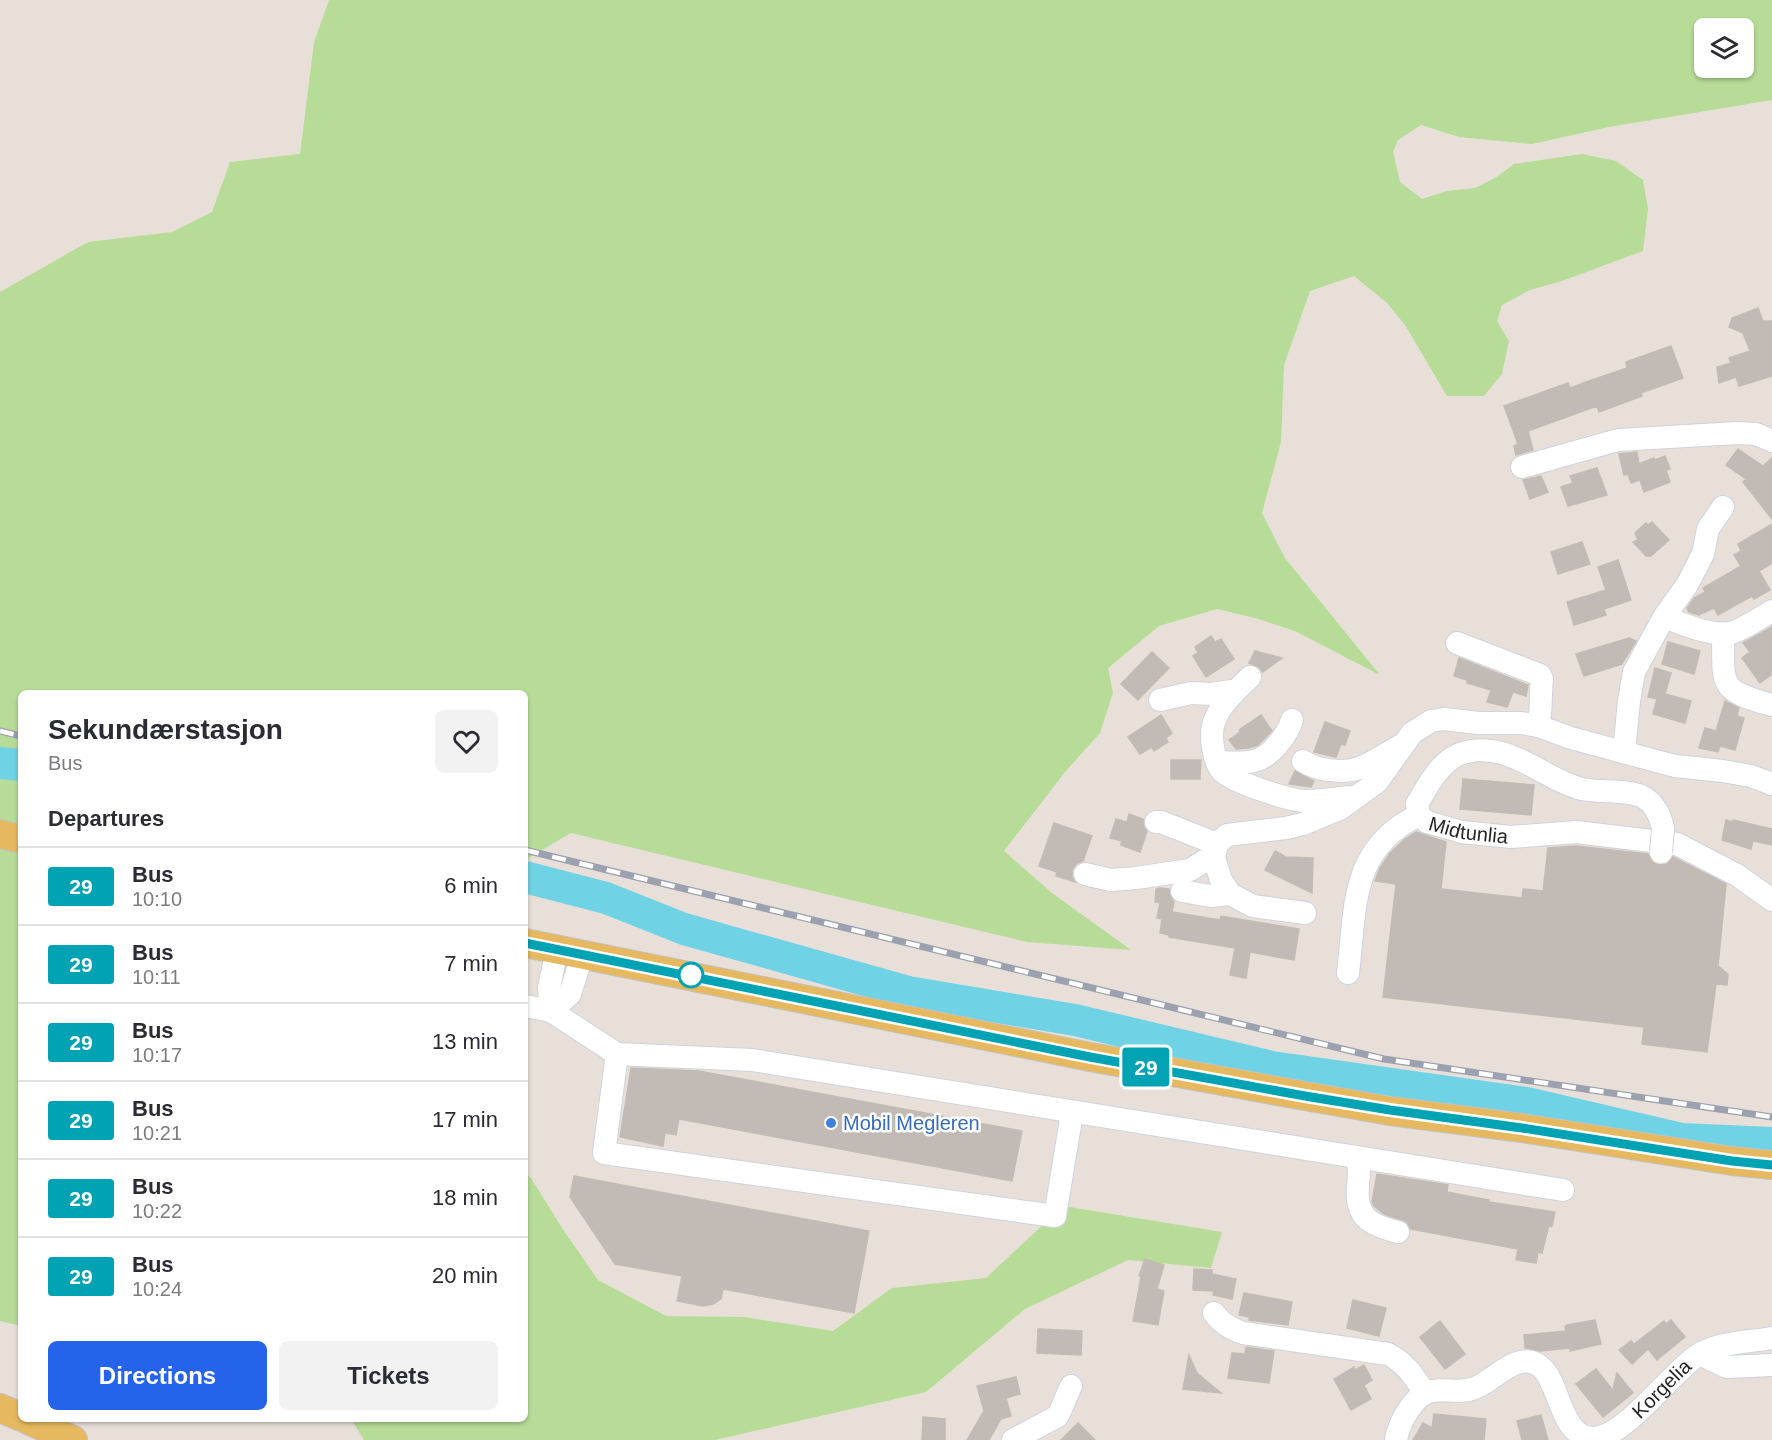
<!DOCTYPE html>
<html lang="en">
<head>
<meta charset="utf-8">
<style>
	body { margin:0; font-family:Helvetica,sans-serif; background:#f2f2f3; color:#2b2b33; height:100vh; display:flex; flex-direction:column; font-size:22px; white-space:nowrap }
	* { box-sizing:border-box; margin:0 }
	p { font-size:20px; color:#7c7c81 }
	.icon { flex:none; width:33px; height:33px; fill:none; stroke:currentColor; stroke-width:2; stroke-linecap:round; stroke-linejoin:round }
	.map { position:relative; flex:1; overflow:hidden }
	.drawer { position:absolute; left:18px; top:690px; width:510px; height:732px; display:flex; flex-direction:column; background:#fff; border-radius:9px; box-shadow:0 2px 4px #0004 }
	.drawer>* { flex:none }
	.badge { padding:0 12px; border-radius:4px; font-size:21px; line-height:39px }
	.buttons { position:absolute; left:1694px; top:18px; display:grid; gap:12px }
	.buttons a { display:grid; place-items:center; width:60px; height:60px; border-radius:9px; background:#fff; box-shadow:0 2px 4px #0004; font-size:30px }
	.map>.badge { position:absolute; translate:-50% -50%; box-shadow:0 0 0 3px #fff }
	h2 { padding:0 30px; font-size:22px; line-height:54px }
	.round { display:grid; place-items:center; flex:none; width:63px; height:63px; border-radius:9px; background:#f2f2f3 }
	.overview { display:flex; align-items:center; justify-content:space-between; height:102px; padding:0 30px }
	h1 { font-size:28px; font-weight:700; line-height:45px }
	.cta { display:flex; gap:12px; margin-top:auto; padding:12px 30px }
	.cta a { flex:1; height:69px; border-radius:9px; background:#2563eb; color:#fff; font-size:24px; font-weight:700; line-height:69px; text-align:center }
	.cta a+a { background:#f2f2f3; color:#2b2b33 }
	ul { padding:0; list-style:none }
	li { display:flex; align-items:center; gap:18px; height:78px; padding:0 30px; border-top:2px solid #e1e1e2 }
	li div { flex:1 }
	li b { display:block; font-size:22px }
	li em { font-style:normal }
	li .badge { min-width:66px; font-weight:700; text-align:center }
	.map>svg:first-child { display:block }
</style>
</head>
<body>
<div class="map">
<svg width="1772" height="1440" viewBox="0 0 1772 1440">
	<rect width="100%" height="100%" fill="#e8e0d8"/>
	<path fill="#b6dc97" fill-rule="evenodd" d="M329,0h1443v100l-163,27 -77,17 -73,-7 -38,-12 -23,15 -5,12 7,30 22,17 25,-8 28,-3 20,-10 19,-14 68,-10 34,7 27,19 5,29 -5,42 -81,30 -32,9 -28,15 -5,16 12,20 -7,33 -18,22h-37l-42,-71 -18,-22 -33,-27 -44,15 -26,74 -3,77 -19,71 23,45 95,117 -85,-44 -40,-13 -38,-9 -58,17 -51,42 5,25 -13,40 -35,39 -61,79 48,42 79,57 -104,-8 -456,-109 -41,24 -5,6v-170h-504v633l-21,-5v-1029l88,-50 84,-10 40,-20 18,-50 70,-8 14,-112zM1704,28h39v40h-39z
		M525,1173l6,5 31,50 36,52 68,36 78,1 89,14 59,-43 94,-10 77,-72 159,26 -11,36 -83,-8 -103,49 -99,83 -211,48h-351l-13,-21h174z"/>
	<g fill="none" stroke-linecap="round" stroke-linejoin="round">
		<path stroke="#70d2e5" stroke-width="32" d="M0,763l21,2
			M525,877l81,21 78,31 224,63 167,28 197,47 255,36 155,36 90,4"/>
	</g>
	<path fill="#c1bab5" stroke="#c3bcb3" stroke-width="1.5" d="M1758,308l5,13h9v55l-33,10 -3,-9 -17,6 -2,-16 14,-4 -2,-5 21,-7 -7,-18 -14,-6 3,-9z
		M1671,346l12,32 -42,15 1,3 -43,16 -2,-6 -69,25 5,19 -17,5 -2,-9 4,-2 -14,-38 64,-23 2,5 16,-6 41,-14 -1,-6z
		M1738,449l25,17 9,-8v61l-29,-37 3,-3 -20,-14z
		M1637,452l2,12 15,-6 1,2 10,-4 5,13 -4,1 4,12 -26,10 -4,-12 -9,3 -3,-9 -4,1 -5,-21z
		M1597,468l10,27 -39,11 -7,-19 12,-4 -3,-7z
		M1541,476l7,16 -18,7 -7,-19z
		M1652,522l17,18 -18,16h-5l-13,-14 5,-2 -3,-7 11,-10 2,2z
		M1772,524v39l-13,8 11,19 -16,9 -2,-3 -34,19 -4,-7 -15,7 -10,-3 -2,-4 7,-10 11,-6 -2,-4 38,-22 -7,-11 7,-4 -3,-7z
		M1582,542l8,22 -32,10 -7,-22z
		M1618,560l13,40 -27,9 2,6 -32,10 -7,-23 39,-12 -8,-23z
		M1772,627v47l-12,9 -18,-25 8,-6 -7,-9z
		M1211,636l4,6 6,-3 13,20 -28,18 -13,-21 5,-3 -3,-6z
		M1629,638l7,3 -14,23 -38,12 -8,-22z
		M1668,642l32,9 -6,23 -32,-10z
		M1255,651l27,7 -19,14 -4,-5 -10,-4z
		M1152,652l17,16 -31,32 -17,-16z
		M1459,658l69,27 -2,11 -13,-4 -6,15 -20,-5 4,-12 -24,-7v-3l-13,-4z
		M1655,668l16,5 -6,21 26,7 -6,22 -32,-9 4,-15 -9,-2z
		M1725,701l14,7 -2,8 7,2 -9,32 -15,-4 -2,6 -19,-4 6,-20 11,3z
		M1161,715l11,18 -6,5 2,4 -14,9 -2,-4 -12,7 -12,-17z
		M1261,715l11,16 -14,14 -10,3 -12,1 -7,-9 11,-8 -1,-2z
		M1325,722l25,9 -5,14 -4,-1 -5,13 -22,-5z
		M1171,760h30l-1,19h-29z
		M1295,771l19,10 -3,6 -22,-3z
		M1463,779l71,6 -3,30 -71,-6z
		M1129,814l14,5 1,9 3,3 -7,21 -19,-7 1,-4 -12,-3 6,-19 11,3z
		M1726,820l7,2v-2l39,9v16l-19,-4 -2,8 -29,-9z
		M1054,823l38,13 -9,25 -7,3 -4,6v7l3,5 -19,-6 1,-4 -18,-6z
		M1416,832l30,10 -5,47 81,9 1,-9 20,2 5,-43 28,-2 72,8 5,9 6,2 8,-1 6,-7 53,27 -8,82 10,8 -1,11 -11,-1 -9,68 -65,-8 2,-17 -261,-30 13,-113 -21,-3 5,-13 10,-15 15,-14z
		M1275,851l11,6 27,1 -1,35 -47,-23z
		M1160,888l9,1 1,7 4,6 -2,10 48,8 1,-4 78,13 -5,31 -44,-8 -4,26 -16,-3 5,-27 -66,-11v-2l-9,-2 2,-14 -5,-1 3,-15 -5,-1 1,-13z
		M631,1068l68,3 323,60 -10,50 -333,-62 -3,16 -11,-2 -2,13 -43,-9z
		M1377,1174l71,11 -1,7 42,8v2l66,10 -3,14 -3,-1 -7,28 -4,-1 -2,11 -7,-1 -13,-2 2,-11 -107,-20 -4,-7 -23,-8 -10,-8 -2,-4z
		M574,1176l295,55 -15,82 -131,-24 -2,10 -8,5 -10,2 -26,-5 5,-25 -67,-12 -45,-67z
		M1145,1259l19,6 -7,24 7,2 -6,34 -25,-4 8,-44 -2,-1z
		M1194,1269l18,1v4l24,5 -4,20 -19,-4 1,-4 -21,-1z
		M1244,1293l48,9 -4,23 -39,-5v-3l-10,-2z
		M1353,1300l33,8 -7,28 -32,-8z
		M1595,1320l6,24 -31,7v-3l-30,3 -15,-3 -1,-13 42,-4 -1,-4 2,-2z
		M1671,1320l14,17 -28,23 -9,-11 -16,15 -13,-14 12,-9 3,3 30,-23 2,3z
		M1440,1321l25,33 -20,15 -25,-32z
		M1038,1329l44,2 -1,24 -44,-2z
		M1246,1347l28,4 -5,32 -41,-5 4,-25 13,1z
		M1189,1355l8,18 24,20 -38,-4z
		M1364,1365l8,15 -8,5 7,14 -20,11 -17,-31 20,-12 1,3z
		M1596,1369l15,19 1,5 5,-20 16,20 -30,24 -27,-33z
		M1016,1377l4,17 -14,4 5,18 -10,3 -12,21h-22l17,-29 -7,-25z
		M1434,1414l52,5 -2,21h-71l10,-17 9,5z
		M1541,1415l7,25h-26l-5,-19z
		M923,1417l22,2v21h-23z
		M1078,1423l17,17h-34z"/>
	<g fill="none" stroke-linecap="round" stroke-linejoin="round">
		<defs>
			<g id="minor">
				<path d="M1522,467l96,-27 119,-7 19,1 16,7"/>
				<path d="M1664,617c18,7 51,21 70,15 13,-5 26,-14 38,-21"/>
				<path d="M1723,634c1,52 -6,56 49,71"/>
				<path d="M1457,643l83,32 2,4c-2,16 0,32 -4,47"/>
				<path d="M1250,677c-13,13 -29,26 -35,43 -6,12 -2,43 8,52 13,11 67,29 83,29 14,0 28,-2 42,-4"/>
				<path d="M1160,700l31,-7 21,1 20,-3 2,2"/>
				<path d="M1624,752l5,-51 5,-29 30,-55 23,-32 16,-31 5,-25 15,-22"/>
				<path d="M1303,761c9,6 16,8 26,9 32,5 44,-10 71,-24"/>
				<path d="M1217,762c26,1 44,4 61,-18 7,-8 11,-14 14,-24"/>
				<path d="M1156,822h5l56,22"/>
				<path id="s1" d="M1663,829c-2,-13 -9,-27 -22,-33 -19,-8 -43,-2 -63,-8 -37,-11 -68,-46 -112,-36 -25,6 -37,32 -49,52l2,11 8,7 35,10 49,5 65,-5 101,12 60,31 35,25"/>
				<path d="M1085,874l26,6 25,-2 54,-8 19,-12h5"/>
				<path d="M1182,891l29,5 19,-2"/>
				<path d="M1305,913l-52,-7 -23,-12 -9,-14 -7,-22 3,-14 10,-9 59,-7 17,-4 38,-16 36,-26 35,-49 19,-12 13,-2 34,4h43l17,3 33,12 104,28 48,5 28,5 21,8"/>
				<path d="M1348,973c8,-67 2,-125 71,-158"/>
				<path d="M525,1006l26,5 66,43 135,6 811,130"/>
				<path d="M551,1011l19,-17 13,-41"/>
				<path d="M551,1011l-2,-23 8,-39"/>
				<path d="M617,1054l-13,99 451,63 17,-103"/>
				<path d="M1356,1157c4,10 3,18 2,28 -3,32 11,40 40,47"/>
				<path d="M1214,1313c8,11 16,15 29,20l145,21c18,9 26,23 37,39"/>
				<path d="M1700,1354l27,13 45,-2"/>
				<path d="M1013,1440l45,-24 13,-30"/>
				<path id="s2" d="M1396,1440c2,-14 14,-38 28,-46 16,-9 36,2 53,-7 18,-8 43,-38 64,-20 19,16 19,69 51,71 33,1 79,-67 109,-85 20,-11 48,-11 71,-15"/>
			</g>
			<path id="major" d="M0,834l21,5
				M525,943l565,114 215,39 85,15 132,17 210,33 40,4
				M0,1408l21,9
				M26,1419l47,21"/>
		</defs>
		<use href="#minor" stroke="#ced3df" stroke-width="24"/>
		<use href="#major" stroke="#c2c2c2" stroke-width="30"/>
		<use href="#minor" stroke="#fff" stroke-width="22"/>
		<use href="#major" stroke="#e6b960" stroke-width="28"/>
		<defs>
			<path id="rail" d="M0,731l21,5
				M525,850l859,209 388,58"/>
		</defs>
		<use href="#rail" stroke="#9ca1b0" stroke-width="7"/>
		<use href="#rail" stroke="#fff" stroke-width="4.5" stroke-dasharray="14" stroke-linecap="butt"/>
		<defs>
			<path id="minor-bridge" d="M1661,852l2,-23"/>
		</defs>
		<use href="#minor-bridge" stroke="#ced3df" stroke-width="24" stroke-linecap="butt"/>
		<use href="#minor-bridge" stroke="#fff" stroke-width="22"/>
	</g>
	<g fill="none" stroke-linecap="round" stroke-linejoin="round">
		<defs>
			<path id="line" d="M525,943l565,114 215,39 85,14 132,18 210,33 40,4"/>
		</defs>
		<use href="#line" stroke="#fff" stroke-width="14"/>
		<use href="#line" stroke="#00a3b4" stroke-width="9"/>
	</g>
	<circle fill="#fff" stroke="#00a3b4" stroke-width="3" cx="691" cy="975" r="12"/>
	<circle fill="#3f7fe0" stroke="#fff" stroke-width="2" cx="831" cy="1123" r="6"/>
	<g text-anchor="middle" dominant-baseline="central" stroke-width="5" stroke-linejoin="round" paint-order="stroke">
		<g font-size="20" fill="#262626" stroke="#fff">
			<text stroke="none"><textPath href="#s1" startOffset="363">Midtunlia</textPath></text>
			<text stroke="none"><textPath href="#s2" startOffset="360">Korgelia</textPath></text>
		</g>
		<g font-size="20" fill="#366cbe" stroke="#fff" text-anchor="start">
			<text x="843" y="1123">Mobil Megleren</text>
		</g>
	</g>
</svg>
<div class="buttons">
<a><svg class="icon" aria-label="layers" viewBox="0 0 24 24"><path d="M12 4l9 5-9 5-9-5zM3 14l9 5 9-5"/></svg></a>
</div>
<b class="badge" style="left:1146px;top:1067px;background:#00a3b4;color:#fff">29</b>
<section class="drawer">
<div class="overview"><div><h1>Sekundærstasjon</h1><p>Bus</p></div><a class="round"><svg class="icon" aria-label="heart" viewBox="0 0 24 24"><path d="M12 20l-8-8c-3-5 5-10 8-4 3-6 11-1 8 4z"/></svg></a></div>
<h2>Departures</h2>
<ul>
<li><span class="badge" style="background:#00a3b4;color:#fff">29</span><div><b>Bus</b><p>10:10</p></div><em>6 min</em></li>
<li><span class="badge" style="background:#00a3b4;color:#fff">29</span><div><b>Bus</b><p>10:11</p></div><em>7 min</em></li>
<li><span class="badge" style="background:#00a3b4;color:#fff">29</span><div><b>Bus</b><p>10:17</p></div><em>13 min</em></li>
<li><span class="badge" style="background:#00a3b4;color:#fff">29</span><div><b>Bus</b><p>10:21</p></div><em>17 min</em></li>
<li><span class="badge" style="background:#00a3b4;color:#fff">29</span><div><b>Bus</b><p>10:22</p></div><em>18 min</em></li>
<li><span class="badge" style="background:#00a3b4;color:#fff">29</span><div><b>Bus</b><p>10:24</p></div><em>20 min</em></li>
</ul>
<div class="cta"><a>Directions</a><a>Tickets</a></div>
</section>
</div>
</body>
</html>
